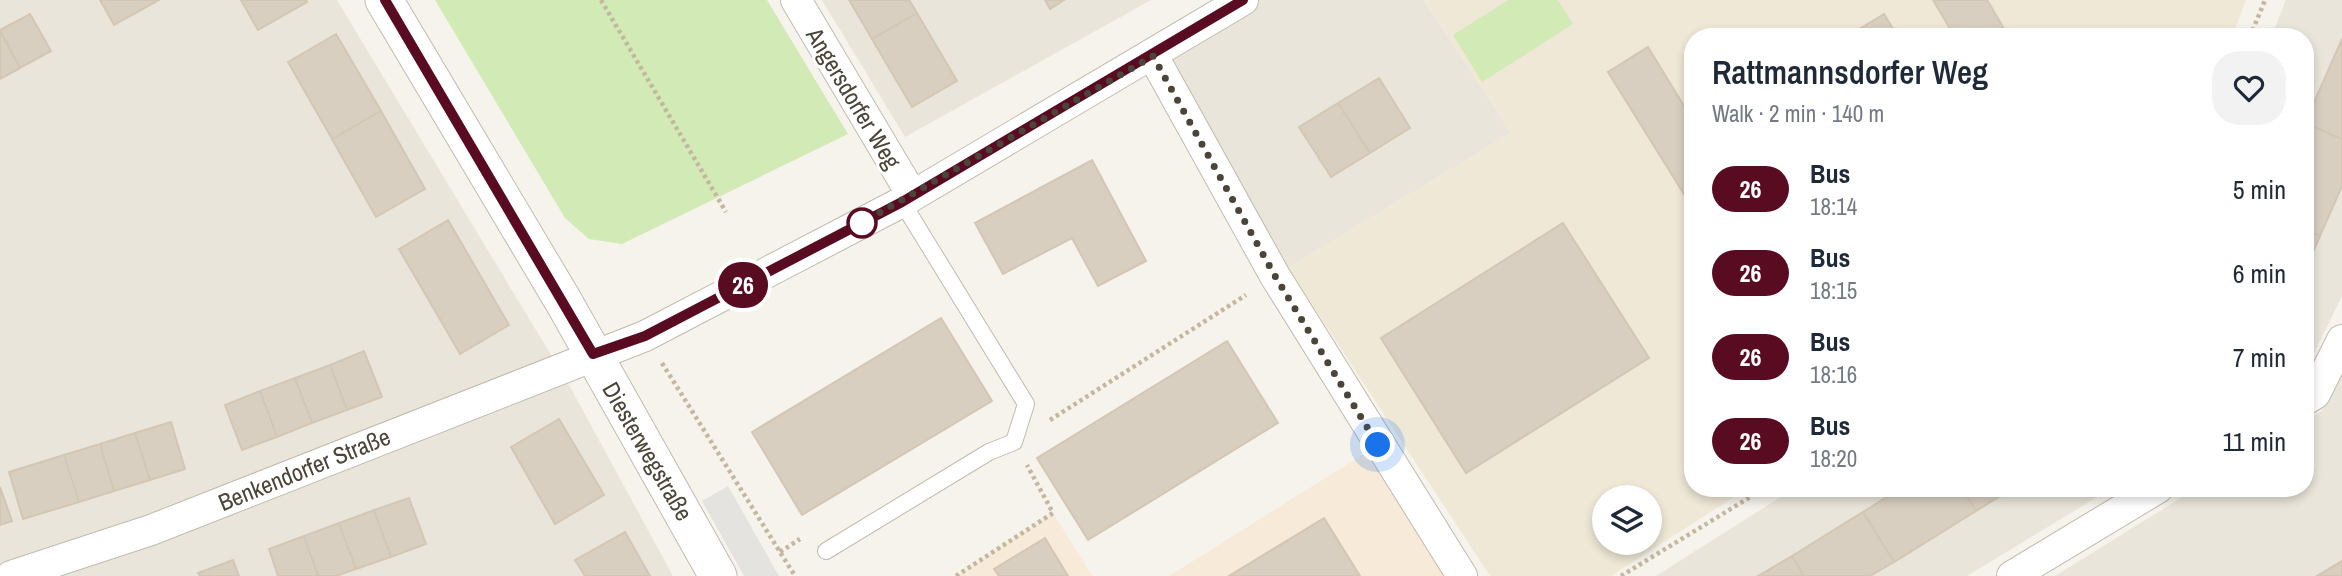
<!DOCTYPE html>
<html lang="en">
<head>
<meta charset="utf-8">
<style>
	body { margin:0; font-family:"Archivo Narrow",sans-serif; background:#f2f2f3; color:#1f2937; height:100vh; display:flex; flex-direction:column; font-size:26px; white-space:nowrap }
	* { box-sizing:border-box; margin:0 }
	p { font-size:23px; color:#747a83 }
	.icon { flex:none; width:38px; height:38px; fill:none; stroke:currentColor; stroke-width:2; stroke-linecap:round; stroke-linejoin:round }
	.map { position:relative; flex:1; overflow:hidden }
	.panel { position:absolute; left:1684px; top:28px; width:630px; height:469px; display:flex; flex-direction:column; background:#fff; border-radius:28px; box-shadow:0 4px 10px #0003 }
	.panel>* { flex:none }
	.badge { padding:0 14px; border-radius:23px; font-size:24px; line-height:46px }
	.fabs { position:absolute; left:1592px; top:485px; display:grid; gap:14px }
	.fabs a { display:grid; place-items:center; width:70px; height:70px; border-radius:50%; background:#fff; box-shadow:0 4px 10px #0003; font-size:35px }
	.you { position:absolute; width:35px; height:35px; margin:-18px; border:5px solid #fff; border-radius:50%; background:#1a73e8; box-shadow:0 0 0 10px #1a73e833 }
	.map>.badge { position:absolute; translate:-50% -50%; box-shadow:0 0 0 4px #fff }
	.round { display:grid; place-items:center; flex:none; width:74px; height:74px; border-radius:28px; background:#f2f2f3 }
	.head { display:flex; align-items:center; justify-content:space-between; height:119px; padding:0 28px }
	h1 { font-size:33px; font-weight:600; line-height:52px }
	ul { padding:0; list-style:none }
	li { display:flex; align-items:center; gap:21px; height:84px; padding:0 28px }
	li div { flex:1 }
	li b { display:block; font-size:26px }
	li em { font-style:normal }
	li .badge { min-width:77px; font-weight:700; text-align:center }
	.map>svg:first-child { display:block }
</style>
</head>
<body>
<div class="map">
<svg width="2342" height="576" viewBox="0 0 2342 576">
	<rect width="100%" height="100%" fill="#f6f3ec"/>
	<path fill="#eae5da" d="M0,0h337l232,385 104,191h-673z
		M822,0h329l-246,137z
		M1249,0h175l87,133 -223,135 -133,-212z
		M2286,0h56v296l-37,76v-335h-34z
		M2342,372v204h-287l142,-88h108v-67l17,-10z
		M1795,488h317l-145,88h-311z"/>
	<path fill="#f7ead8" d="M1378,445l84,131h-293z
		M1053,513l39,63h-135l10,-8z"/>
	<path fill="#efe8d6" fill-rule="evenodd" d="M1424,0h822l-14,37h-540v451h56l-137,88h-121l-202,-308 223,-135zM1605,497h45v45h-45z"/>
	<path fill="#d2eab5" d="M435,0h332l81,134 -226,110 -33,-5 -24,-21z
		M1508,0h50l15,24 -91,58 -29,-47z"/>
	<path fill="#e5e3e0" d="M728,486l51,90h-35l-42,-75z"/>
	<path fill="#d8cfc1" stroke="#d3c7b4" stroke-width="2" d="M100,0h59l-45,25z
		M241,0h65l1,2 -49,28z
		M849,0h60l8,13 -45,26z
		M1045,0h19l-14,9z
		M1933,0h54l22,37h-54z
		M917,13l40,68 -45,26 -40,-68z
		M30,14l21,37 -31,17 -20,-38z
		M1884,14l14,23h-52z
		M0,31l20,37 -20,11z
		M336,34l45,77 -49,28 -44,-77z
		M2342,39v100l-37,-16z
		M1648,47l44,72v88l-84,-135z
		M1379,78l31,50 -40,25 -32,-50z
		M1338,103l32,50 -39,24 -32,-50z
		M381,111l44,78 -49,28 -44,-78z
		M2305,123l37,16v47l-22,50 -15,-7z
		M1092,160l54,101 -48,25 -26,-48 -69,36 -28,-51z
		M448,220l61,105 -49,29 -61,-105z
		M1563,223l86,135 -183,115 -85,-135z
		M2305,229l15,7 -15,34z
		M941,318l51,83 -190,114 -50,-83z
		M1227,341l51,82 -190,117 -51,-82z
		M364,351l18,46 -35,13 -17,-45z
		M330,365l17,45 -35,13 -17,-45z
		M295,378l17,45 -35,14 -17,-46z
		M260,391l17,46 -35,13 -17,-45z
		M559,419l45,76 -49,29 -44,-77z
		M171,422l14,47 -35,11 -15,-47z
		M135,433l15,47 -36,11 -14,-47z
		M100,444l14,47 -35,11 -15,-47z
		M64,455l15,47 -56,17 -14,-47z
		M0,487l12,34 -12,4z
		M1901,488h61l14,23 -82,51 -31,-50z
		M1962,488h51l-37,23z
		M409,498l17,46 -35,13 -17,-47z
		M374,510l17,47 -35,12 -17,-46z
		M1863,512l31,50 -24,14h-66l-12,-20z
		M1324,518l36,58h-131z
		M339,523l17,46 -20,7h-18l-14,-40z
		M625,532l25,44h-65l-10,-16z
		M304,536l14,40h-40l-9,-27z
		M1045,538l23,38h-69l-5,-7z
		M1792,556l12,20h-46z
		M233,560l6,16h-39l-2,-3z
		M2342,561v15h-25z"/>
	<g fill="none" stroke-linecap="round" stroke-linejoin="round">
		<defs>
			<path id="service" d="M826,551l163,-99 25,-10 12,-38 -124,-202"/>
			<path id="minor" d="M796,0l116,195
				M1153,56l122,220 187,300
				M2305,400l10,-6 27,-54
				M11,576l140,-46 494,-194 257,-134 341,-202
				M2012,576l146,-88"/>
			<path id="tertiary" d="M384,0l181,304 153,272"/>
		</defs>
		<use href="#service" stroke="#c2bbae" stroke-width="18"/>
		<use href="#minor" stroke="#c2bbae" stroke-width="32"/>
		<use href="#tertiary" stroke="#c2bbae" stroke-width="39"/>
		<path stroke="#c4b79f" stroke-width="4.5" stroke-dasharray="3.5 3.5" stroke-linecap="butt" d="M601,0l125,212
			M2250,37l15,-37
			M662,363l133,213
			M1050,420l196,-125
			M780,552l20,-13
			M956,576l97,-63 -26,-48
			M1621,576l144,-88"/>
		<use href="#service" stroke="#fff" stroke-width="16"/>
		<use href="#minor" stroke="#fff" stroke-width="30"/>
		<use href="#tertiary" stroke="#fff" stroke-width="37"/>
	</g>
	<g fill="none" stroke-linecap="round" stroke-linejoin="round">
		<defs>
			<path id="line" d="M385,0l208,354 52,-18 257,-134 341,-202"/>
		</defs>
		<use href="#line" stroke="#fff" stroke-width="16"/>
		<use href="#line" stroke="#590b22" stroke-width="10"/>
		<path stroke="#4b4439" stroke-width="7" stroke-dasharray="0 12.6" d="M862,223l-2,1 293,-168 122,220 103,169"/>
	</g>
	<circle fill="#fff" stroke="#590b22" stroke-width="3.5" cx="862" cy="223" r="14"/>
	<g text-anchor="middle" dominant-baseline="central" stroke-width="6" stroke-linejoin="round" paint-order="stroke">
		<g font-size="24" fill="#4b4439" stroke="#fff">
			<text transform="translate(854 98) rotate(59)">Angersdorfer Weg</text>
			<text transform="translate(648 451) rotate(60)">Diesterwegstraße</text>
			<text transform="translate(304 469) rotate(-22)">Benkendorfer Straße</text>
		</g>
	</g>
</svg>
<div class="fabs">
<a><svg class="icon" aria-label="layers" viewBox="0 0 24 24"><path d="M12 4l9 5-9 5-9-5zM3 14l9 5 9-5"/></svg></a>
</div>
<div class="you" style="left:1378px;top:445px"></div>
<b class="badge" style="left:743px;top:285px;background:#590b22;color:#fff">26</b>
<section class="panel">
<div class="head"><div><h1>Rattmannsdorfer Weg</h1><p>Walk · 2 min · 140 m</p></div><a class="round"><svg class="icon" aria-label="heart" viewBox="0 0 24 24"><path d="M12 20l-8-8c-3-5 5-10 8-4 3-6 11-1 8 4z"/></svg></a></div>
<ul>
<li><span class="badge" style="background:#590b22;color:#fff">26</span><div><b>Bus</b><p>18:14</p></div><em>5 min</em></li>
<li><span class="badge" style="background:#590b22;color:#fff">26</span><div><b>Bus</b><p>18:15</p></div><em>6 min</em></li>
<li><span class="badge" style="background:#590b22;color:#fff">26</span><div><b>Bus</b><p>18:16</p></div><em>7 min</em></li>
<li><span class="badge" style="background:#590b22;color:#fff">26</span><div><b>Bus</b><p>18:20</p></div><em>11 min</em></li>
</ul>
</section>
</div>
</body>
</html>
